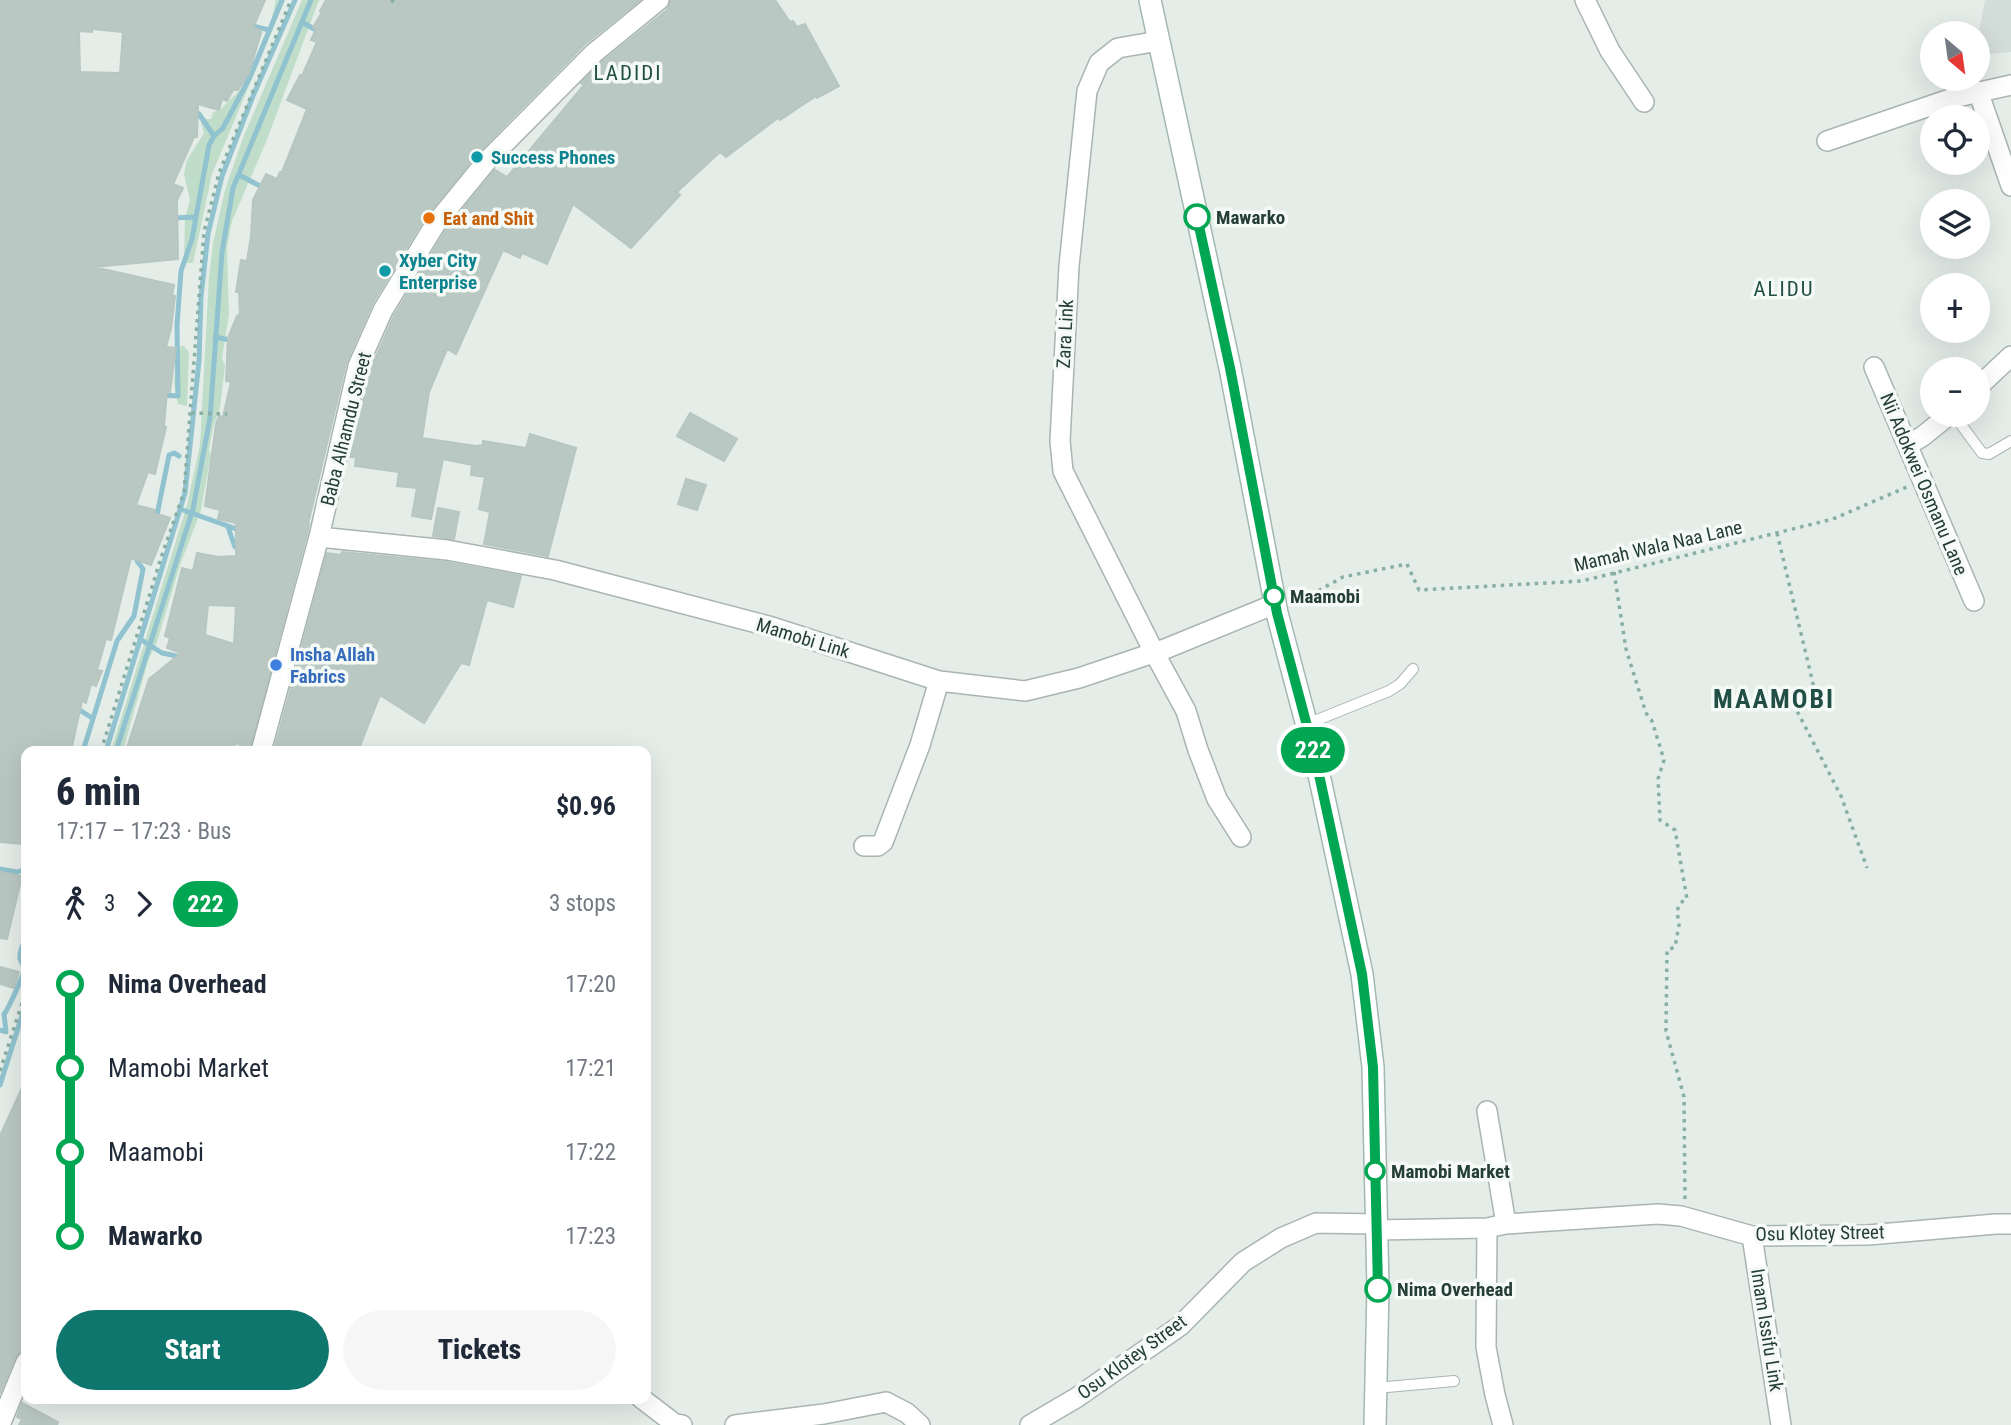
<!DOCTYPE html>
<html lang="en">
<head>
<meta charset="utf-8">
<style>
	body { margin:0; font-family:"Roboto Condensed",sans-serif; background:#f6f6f7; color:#1f2937; height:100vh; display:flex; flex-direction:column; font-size:26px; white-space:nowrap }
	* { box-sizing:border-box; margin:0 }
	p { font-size:23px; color:#747a83 }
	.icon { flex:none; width:38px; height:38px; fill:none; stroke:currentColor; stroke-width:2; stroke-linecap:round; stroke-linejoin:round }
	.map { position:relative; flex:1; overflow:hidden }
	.drawer { position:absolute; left:21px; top:746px; width:630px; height:658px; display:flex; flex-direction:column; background:#fff; border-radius:14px; box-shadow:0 7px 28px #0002 }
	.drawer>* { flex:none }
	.badge { padding:0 14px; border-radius:23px; font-size:24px; line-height:46px }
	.needle { width:46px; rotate:151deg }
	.controls { position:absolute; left:1920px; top:21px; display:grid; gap:14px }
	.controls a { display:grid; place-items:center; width:70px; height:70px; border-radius:50%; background:#fff; box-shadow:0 7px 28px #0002; font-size:35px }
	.map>.badge { position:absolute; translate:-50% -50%; box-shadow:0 0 0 4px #fff }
	.legs { display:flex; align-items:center; gap:10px; height:77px; padding:0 35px; font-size:23px }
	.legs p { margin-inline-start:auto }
	.headline { display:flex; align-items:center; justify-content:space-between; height:119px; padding:0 35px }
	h1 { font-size:38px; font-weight:800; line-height:52px }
	.cta { display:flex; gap:14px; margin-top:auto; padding:14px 35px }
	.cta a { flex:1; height:80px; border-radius:42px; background:#0f766e; color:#fff; font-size:28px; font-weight:800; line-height:80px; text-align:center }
	.cta a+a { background:#f6f6f7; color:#1f2937 }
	ul { padding:0 35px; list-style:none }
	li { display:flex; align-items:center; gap:24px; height:84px; font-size:26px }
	li i { display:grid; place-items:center; width:10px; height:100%; margin:0 9px; background:currentColor }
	li i::after { content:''; width:18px; height:18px; margin:-9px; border:5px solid; border-radius:50%; background:#fff }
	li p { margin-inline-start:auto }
	li:first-child i { background:linear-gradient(#0000 50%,currentColor 0) }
	li:last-child i { background:linear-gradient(currentColor 50%,#0000 0) }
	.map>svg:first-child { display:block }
</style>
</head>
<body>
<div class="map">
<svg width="2011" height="1425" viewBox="0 0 2011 1425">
	<rect width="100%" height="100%" fill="#e5ede9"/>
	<path fill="#d3ddd9" d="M1985,0h26v52l-33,3v-19z"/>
	<path fill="#bfddc8" d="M276,0h9l-73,174 -19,89h-9l1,-45 5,-18 -6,-26 3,-14 17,-27 -4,-14h11l2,-7 7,-2 22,-22 28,-62z
		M302,0h17l-53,142 -34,79 -5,26 2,67 -7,44 3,8 -5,42 -7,19 -4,23 2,5 -10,55 -21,55 -23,77 -9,19 -25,90h-12l76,-246 13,-60 9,-168 4,-34 12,-53 18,-52z
		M183,345l6,7 -2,54 -9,-2 -4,-20 2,-33z"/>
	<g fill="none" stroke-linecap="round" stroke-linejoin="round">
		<path stroke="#90c3cf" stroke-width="5" d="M302,22l19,11
			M249,25l20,5
			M192,109l7,5 15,22
			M239,175l25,13
			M173,218l23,-1
			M215,337l20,4
			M161,395l17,1 -1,-71 4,-54 11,-32 17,-94 5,-9 9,-8 27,-51 32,-77
			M180,509l62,22
			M156,520l13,-65 5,-2 5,3
			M228,527l7,20
			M140,639l22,14 19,4
			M75,707l17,11
			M83,751l34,-110 17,-25 9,-47 -6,-8 3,-7
			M106,751l79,-258 14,-132 2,-64 7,-63 14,-58 31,-80 42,-96
			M116,751l77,-242 17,-91 12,-166 11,-64 78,-188
			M0,869l17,3 9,-3
			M0,1030l6,2 -2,-18c4,-4 21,-42 20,-45 0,-4 -3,-7 -4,-10 -1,-8 3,-15 6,-21
			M0,1085l26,-82"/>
	</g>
	<path fill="#bac8c3" stroke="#b7c6c1" stroke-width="2" fill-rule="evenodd" d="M0,0h265l-12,28 8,2v3l-12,40 -11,17h-5l-6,11 -5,-2 -3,11 -21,-6 -1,33h-3l-21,47 10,4 -6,12 1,59 -84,8 80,18 -2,10 3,1 -4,33 -5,18 10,1 -6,44 -3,-1 -3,35 2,1 -11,47 -7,-2 -12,33 19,5 -1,3 16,5 -19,47 -20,-7 -20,82 -5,-1 -9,31 5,1 -6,15 -5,-2 -5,19 -4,-2 -11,50h-45v85h-4v8l-22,-2zM92,29l31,3 -3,41 -40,-1 -1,-41 13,1z
		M326,0h314l-55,44 -108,110 -51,62 -54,88 -26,59 -38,161h1l-2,10 -58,217h-9v-8l-27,8h-87l23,-72 32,-26 -14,-5 3,-10 -5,-2 17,-68 11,3 4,-18 21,4 18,-1v-33l-18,-4 2,-9 -15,-4 11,-82 3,-8 4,1 8,-35 -5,-1 2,-43 9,-22 3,-2 -1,-22h-3l5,-32 6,1 4,-25 2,-36 13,-26 11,5 3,-7h2l25,-63 -20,-9 13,-25 2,1 15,-34 -6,-2 5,-11 -3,-2 9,-15 -2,-1zM208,605l28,1 -2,38 -29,-9z
		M671,0h104l15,22 3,-1 4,6 8,-3 34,62 -22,12 -1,-2 -36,24 -2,-2 -52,39 -6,-5 -43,40 3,3 -49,53 -58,-44 -26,60 -25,-11 -2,5 -17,-8 -47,104 -9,-5 -18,43 -7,46 54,8 7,-1v-4l43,7 4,-14 46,14 -28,108 -64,-12 6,-32 -11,-3 6,-32 -14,-2 1,-10 -29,-6 -12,60 -19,-3 5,-28 -20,-2 2,-14 -44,-6 1,-9h-6l20,-87 24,-54 52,-86 49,-60 12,7 77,-92 -3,-2 21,-21 65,-52z
		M690,413l47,26 -13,22 -47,-25z
		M686,479l20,6 -9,25 -19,-6z
		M438,508l21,4 -5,27 -21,-3z
		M342,552l103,10 76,14 -8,31 -26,-7 -18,65 -8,-2 -37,60 -44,-28 -22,56h-84l53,-198 14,2z
		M0,872l22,4 -15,63 -7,-1z
		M0,967l19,5 -5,16 -14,-4z
		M26,1079v267l-11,11 -15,36v-257z
		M22,1403l36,19 -1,3h-38l3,-6 -5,-2z"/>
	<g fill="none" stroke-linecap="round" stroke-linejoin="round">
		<defs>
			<path id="lane" d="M1954,415l28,38 7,1 22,-13
				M1307,724l82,-33 11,-7 13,-15
				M1376,1388l78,-7"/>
			<path id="street" d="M1585,0l25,51 34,51
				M1159,41l-41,7 -19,15 -12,28 -18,175 -9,175 3,30 91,181 32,59 12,39 19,49 24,38
				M1978,91l33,95
				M1827,141l126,-43 58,-13
				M1874,367l100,234
				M1978,387l33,-31
				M1908,445l15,-9 26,-21
				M319,537l128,13 108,20 217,57 167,54 86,10 54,-13 86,-29 110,-45
				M261,751l58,-214 39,-171 25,-56 53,-87 50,-61 108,-109 65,-53
				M864,846h14l5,-4 37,-97 19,-64
				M1487,1111l19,113
				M1487,1228l-1,119 9,48 8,30
				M1376,1230l111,-2 19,-4 152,-10 23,2 71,20 116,-1 128,-11h15
				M1752,1236l29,189
				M641,1398l34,26 7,1
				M0,1425l26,-63
				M735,1425l89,-11 62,-12 21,11 13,12
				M1030,1425l46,-27 104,-72 63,-64 38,-24 35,-15 61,1"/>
			<path id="secondary" d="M1150,0l80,368 47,245 38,143 47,218 11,93 5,221 -3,137"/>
		</defs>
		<use href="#lane" stroke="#a8b5b0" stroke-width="12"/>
		<use href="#street" stroke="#a8b5b0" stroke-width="22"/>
		<use href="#secondary" stroke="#a3b8b1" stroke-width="24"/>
		<path stroke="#87afa3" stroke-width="3.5" stroke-dasharray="3.5 5" stroke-linecap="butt" d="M391,0l7,5
			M191,413l36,1
			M1777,533l38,159 -21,13 47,91 26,72
			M1614,572l12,77 20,64 6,8 12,39 -6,19 2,41 15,10 12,69 -7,4 -3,8 2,14 -4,22 -8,3 -1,81 18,66 1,103
			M1294,598l22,-6 27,-15 64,-13 12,26 163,-9 251,-62 74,-32
			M101,751l60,-193 23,-66 20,-260 15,-59 72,-173
			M0,1071l26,-80"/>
		<use href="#lane" stroke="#fff" stroke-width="10"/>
		<use href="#street" stroke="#fff" stroke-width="19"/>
		<use href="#secondary" stroke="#fff" stroke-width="21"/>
	</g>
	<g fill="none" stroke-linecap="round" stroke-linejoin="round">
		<defs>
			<path id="line-1" d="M1197,217l33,151 47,245 38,143 47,218 11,93 5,222"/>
		</defs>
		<use href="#line-1" stroke="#fff" stroke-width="16"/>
		<use href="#line-1" stroke="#00a651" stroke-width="10"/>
	</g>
	<g fill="#0f9aa8" stroke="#f5faf7" stroke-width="2.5">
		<circle cx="477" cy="157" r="7"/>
		<circle cx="385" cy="271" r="7"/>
	</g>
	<g fill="#fff" stroke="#00a651" stroke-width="3.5">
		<circle cx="1197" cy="217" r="12"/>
		<circle cx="1274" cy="596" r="9"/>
		<circle cx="1375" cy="1171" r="9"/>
		<circle cx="1378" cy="1289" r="12"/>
	</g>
	<circle fill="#e8710a" stroke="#f5faf7" stroke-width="2.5" cx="429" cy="218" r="7"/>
	<circle fill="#3f7fe0" stroke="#f5faf7" stroke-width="2.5" cx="276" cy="665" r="7"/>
	<g text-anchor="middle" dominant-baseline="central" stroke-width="7" stroke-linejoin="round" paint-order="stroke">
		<g font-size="19" font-weight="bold" fill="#0d838f" stroke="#f5faf7" text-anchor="start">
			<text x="491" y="157">Success Phones</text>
			<text x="399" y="260">Xyber City<tspan x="399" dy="22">Enterprise</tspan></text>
		</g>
		<g font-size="19" font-weight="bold" fill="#253e38" stroke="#f5faf7" text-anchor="start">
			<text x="1216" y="217">Mawarko</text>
			<text x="1290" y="596">Maamobi</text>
			<text x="1391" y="1171">Mamobi Market</text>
			<text x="1397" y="1289">Nima Overhead</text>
		</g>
		<g font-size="19" font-weight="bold" fill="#c56008" stroke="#f5faf7" text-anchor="start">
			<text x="443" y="218">Eat and Shit</text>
		</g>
		<g font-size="19" fill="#253e38" stroke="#f5faf7">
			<text transform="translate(1065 334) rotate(-87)">Zara Link</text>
			<text transform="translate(346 429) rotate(-76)">Baba Alhamdu Street</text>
			<text transform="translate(1924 484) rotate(67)">Nii Adokwei Osmanu Lane</text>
			<text transform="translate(1658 546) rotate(-13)">Mamah Wala Naa Lane</text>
			<text transform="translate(803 638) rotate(17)">Mamobi Link</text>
			<text transform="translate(1820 1233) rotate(-1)">Osu Klotey Street</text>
			<text transform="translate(1767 1330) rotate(81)">Imam Issifu Link</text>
			<text transform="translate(1132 1357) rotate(-36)">Osu Klotey Street</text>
		</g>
		<g font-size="19" font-weight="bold" fill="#366cbe" stroke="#f5faf7" text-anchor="start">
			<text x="290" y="654">Insha Allah<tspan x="290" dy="22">Fabrics</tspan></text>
		</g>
		<g font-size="21" letter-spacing="2" fill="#214f45" stroke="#f5faf7">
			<text x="628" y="73">LADIDI</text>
			<text x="1784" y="289">ALIDU</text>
		</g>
		<g font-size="26" font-weight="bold" letter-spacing="2" fill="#214f45" stroke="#f5faf7">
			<text x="1774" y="699">MAAMOBI</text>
		</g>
	</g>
</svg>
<div class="controls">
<a><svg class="needle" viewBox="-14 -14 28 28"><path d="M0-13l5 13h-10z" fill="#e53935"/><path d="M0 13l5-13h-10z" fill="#747a83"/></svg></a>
<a><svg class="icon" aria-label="locate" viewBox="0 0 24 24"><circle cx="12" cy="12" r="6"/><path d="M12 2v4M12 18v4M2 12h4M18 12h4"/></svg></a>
<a><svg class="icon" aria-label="layers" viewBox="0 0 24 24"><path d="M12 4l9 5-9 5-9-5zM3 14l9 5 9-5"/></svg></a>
<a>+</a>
<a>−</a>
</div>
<b class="badge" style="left:1313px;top:750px;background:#00a651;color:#fff">222</b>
<section class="drawer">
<div class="headline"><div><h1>6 min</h1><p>17:17 – 17:23 · Bus</p></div><b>$0.96</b></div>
<div class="legs"><svg class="icon" aria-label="walk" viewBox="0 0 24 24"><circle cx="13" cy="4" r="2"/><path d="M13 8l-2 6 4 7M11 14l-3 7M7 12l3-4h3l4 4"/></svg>3<svg class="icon" aria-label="forward" viewBox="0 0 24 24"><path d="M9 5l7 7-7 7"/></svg><b class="badge" style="background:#00a651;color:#fff">222</b><p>3 stops</p></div>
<ul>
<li><i style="color:#00a651"></i><b>Nima Overhead</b><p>17:20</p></li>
<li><i style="color:#00a651"></i><span>Mamobi Market</span><p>17:21</p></li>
<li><i style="color:#00a651"></i><span>Maamobi</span><p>17:22</p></li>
<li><i style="color:#00a651"></i><b>Mawarko</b><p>17:23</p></li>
</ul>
<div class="cta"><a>Start</a><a>Tickets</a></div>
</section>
</div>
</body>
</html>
